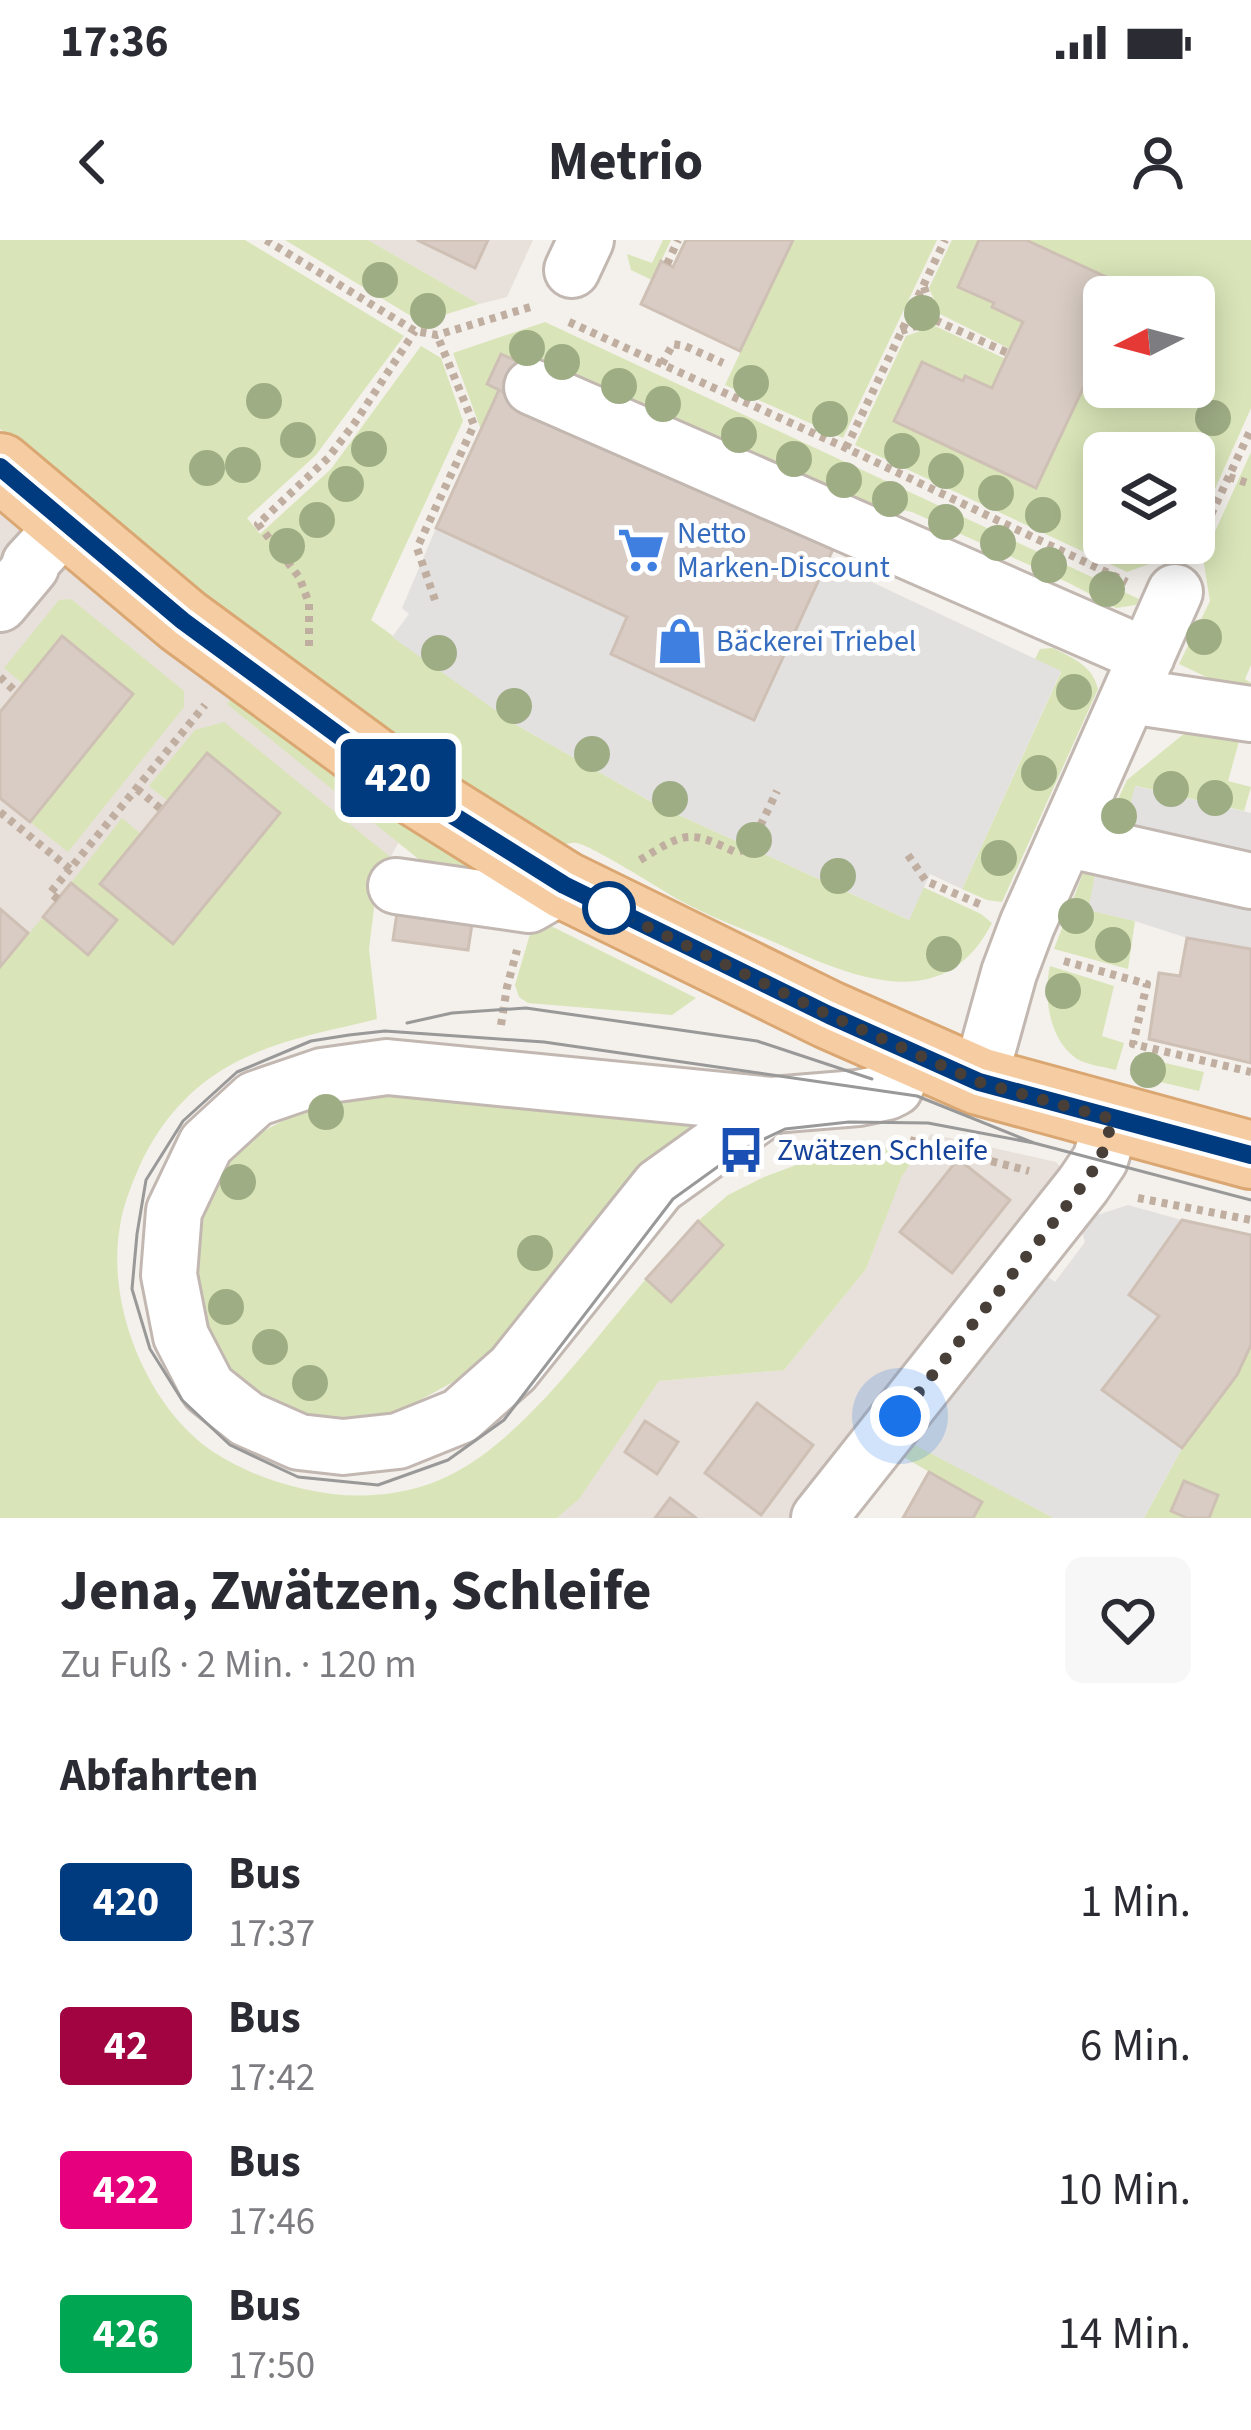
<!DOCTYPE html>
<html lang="de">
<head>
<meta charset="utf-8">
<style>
	body { margin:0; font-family:"Source Sans 3",sans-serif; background:#f7f7f7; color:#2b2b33; height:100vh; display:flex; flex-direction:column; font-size:45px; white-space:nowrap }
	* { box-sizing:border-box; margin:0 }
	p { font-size:39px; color:#7c7c81 }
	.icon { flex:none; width:66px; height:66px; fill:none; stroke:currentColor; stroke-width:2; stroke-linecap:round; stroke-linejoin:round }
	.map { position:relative; height:1278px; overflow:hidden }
	.side { display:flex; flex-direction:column; background:#fff; flex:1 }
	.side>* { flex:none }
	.badge { padding:0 24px; border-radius:9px; font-size:42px; line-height:78px }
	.needle { width:78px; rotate:264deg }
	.buttons { position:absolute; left:1083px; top:36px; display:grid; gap:24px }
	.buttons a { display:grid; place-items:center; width:132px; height:132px; border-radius:18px; background:#fff; box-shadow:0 6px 30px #0003; font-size:60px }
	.you { position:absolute; width:60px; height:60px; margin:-30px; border:9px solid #fff; border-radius:50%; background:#1a73e8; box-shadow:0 0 0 18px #1a73e833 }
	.map>.badge { position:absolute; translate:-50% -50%; box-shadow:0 0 0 6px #fff }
	h2 { padding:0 60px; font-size:45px; line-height:108px }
	.round { display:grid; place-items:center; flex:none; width:126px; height:126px; border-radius:18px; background:#f7f7f7 }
	.headline { display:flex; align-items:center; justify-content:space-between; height:204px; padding:0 60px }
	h1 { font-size:57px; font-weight:700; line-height:90px }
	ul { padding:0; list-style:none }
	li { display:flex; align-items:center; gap:36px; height:144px; padding:0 60px }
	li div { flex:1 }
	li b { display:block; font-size:45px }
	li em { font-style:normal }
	li .badge { min-width:132px; font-weight:700; text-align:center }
	.status { display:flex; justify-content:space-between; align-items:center; height:84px; padding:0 60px; background:#fff; direction:ltr }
	.status svg { height:33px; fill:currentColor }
	header { display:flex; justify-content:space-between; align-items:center; height:156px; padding:0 60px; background:#fff; font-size:54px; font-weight:700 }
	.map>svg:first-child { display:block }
</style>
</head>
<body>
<div class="status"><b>17:36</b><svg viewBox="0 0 49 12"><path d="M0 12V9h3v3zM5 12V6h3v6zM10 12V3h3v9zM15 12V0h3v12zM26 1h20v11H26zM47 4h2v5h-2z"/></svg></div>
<header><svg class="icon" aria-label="back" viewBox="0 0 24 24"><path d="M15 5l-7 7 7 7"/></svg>Metrio<svg class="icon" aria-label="person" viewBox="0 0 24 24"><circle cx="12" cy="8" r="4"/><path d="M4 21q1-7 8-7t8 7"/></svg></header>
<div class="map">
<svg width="1251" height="1278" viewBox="0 0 1251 1278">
	<rect width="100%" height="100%" fill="#f4f0eb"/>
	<path fill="#e8e0da" d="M368,0h165l-26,57 -28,7z
		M0,262l412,317 -30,53 -382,229z
		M931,894l125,28 9,11 -264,345h-244l22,-20 80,-117 125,-11 82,-101 36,-94z"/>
	<path fill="#d9e5b8" d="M0,0h245l159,96 -88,119 -69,63 13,16 71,-65 90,-123 20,12 22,63 -92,199 144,104 142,81 252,115 14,-33 58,27 11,9c-49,96 -142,53 -218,19 -31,-13 -63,-25 -93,-41 -18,-10 -91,-57 -105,-58 -6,-1 -12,2 -18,3l-249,-167 -309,-250z
		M285,0h83l111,64 -58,18z
		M663,0h8l-19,40 -21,-10 -4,-16 25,9z
		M793,0h144l-94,198 -118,-53z
		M952,0h27l-21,46 36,17 -1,5 30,14 -13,27 -70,-35 -11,-26z
		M1026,0h225v168l-57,128v-83h-90v90h87l-3,7 -61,22 -272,-127 51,-109 29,-10 71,33 -14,29 -26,-12 -3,5 -68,40 141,66 68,-143v43h90v-90h-68l3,-10z
		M545,82l594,277 -3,6 -20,3 -47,-25 -157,-71 -53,-11 -283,-112 -74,-35 -15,30 12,6 -18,40 -28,-77z
		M1251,212v213l-6,14 6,4v15l-72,-34 31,-63 -7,-43z
		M71,359l113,92v16l-116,145 -38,-30 103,-128 -71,-58 -39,48 -19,-16 55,-68z
		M1053,408c21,11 39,17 45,41l-96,213 -15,-2 -25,-11 99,-217 -26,-13 5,-10z
		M236,453l282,196 -81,-15 -210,-170z
		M224,482l186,151 -35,27 -6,49 8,70c-56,14 -105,21 -155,51 -37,23 -64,56 -82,95 -8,19 -17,40 -20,61 -14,78 26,179 92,225 34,23 79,38 120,43 45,5 91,-2 131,-26 67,-39 132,-130 183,-189l25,23 52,-57 -25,-24 30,-26 36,-18 43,-16 37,-10 37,-4 38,4 -17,25 -36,93 -82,101 -125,11 -80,118 -22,19h-557v-551l43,-50 45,37 28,-34 -45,-37 51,-65 19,16 32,109 107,-129 -73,-61 -39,48 -19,-15 46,-56z
		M1243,487l-15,54 23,6 -7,24 -108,-25 -12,43 -18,-4 21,-45 63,-51z
		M1085,628l11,2 -7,40 46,11 -7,48 -74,-20z
		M533,684l18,2 145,72 -24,17 -144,-12 -9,-6 -4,-12z
		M1050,726l64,20 -12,50 22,7 -8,27c-11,-3 -29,-5 -39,-11 -28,-19 -34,-63 -27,-93z
		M1135,816l69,16 -5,19 -69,-16z
		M413,845l283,34 -1,13 -165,192 -66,52 -64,35 -59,12 -44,-6 -40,-20 -41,-42 -24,-57 -2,-60 21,-62 38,-37 84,-45z
		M1251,1105v173h-107l38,-70 55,-73z
		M903,1198l151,80h-81l9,-16 -89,-51z"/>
	<path fill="#e3e1df" d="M436,288l191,89 -16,37 143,66 73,-159 234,110 -99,218 -32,-15 -21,46 -252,-115 -142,-81 -123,-87 17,-23 -7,-6z
		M1135,546l116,27v136l-64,-11 -52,-17 -47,-11 8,-39 28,-42z
		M1128,965l54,15 -53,74 30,22 23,132 -38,70h-90l-145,-76 132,-170 14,10 30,-40 -6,-21z"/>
	<path fill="#d8ccc4" stroke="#cfc0b5" stroke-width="3" d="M417,0h71l-13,28z
		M686,0h107l-53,111 -99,-47 20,-43 12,6z
		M979,0h47l104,48 -4,9h-22v47l-68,144 -142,-67 28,-59 41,19 2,-5 27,12 16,-35 15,-31 -31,-15 2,-4 -36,-16z
		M501,114l38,17 -15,31 -37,-18z
		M499,150l336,155 -81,175 -143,-66 16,-37 -191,-89z
		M62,396l71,58 -103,128 -30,-24v-86z
		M207,513l73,60 -107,131 -73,-60z
		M71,643l46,37 -29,35 -45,-38z
		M0,669l28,24 -28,34z
		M397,673l75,11 -4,26 -75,-10z
		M1187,698l64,11v114l-102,-24 10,-66 21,3z
		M958,919l52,41 -58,73 -52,-41z
		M1182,980l69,15v110l-14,30 -55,73 -80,-58 57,-74 -30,-21z
		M698,981l25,24 -52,57 -25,-23z
		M757,1163l56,42 -52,70 -56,-42z
		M645,1181l33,21 -21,32 -32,-22z
		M929,1232l53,30 -9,16h-70z
		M1184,1241l34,14 -9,23h-22l-16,-7z
		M670,1258l26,20h-41z"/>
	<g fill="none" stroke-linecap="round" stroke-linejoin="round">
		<defs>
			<path id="minor" d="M572,30l14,-30
				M532,147l615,269
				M0,364l31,-37 -1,-4 38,-41
				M1130,453l20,6 101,15
				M1065,599l186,42
				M396,646l133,19 35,-20
				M979,841l30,-108 18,-48 148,-333
				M772,865l-113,81 -146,183 -53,47 -62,25 -55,6 -44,-5 -52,-23 -39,-31 -27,-52 -12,-61 5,-64 32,-67 49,-45 67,-23 65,-9 385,38 86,-7 29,-6 8,-4 18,-36
				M819,1278l264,-333 17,-25 13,-41"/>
			<path id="major" d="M0,227l183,154 234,172 147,92 265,130 150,66 272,74"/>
		</defs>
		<use href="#minor" stroke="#c2b8b1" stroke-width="60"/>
		<use href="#major" stroke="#daa773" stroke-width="72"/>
		<path stroke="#c0aea1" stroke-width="8" stroke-dasharray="6 6" stroke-linecap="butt" d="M266,0l149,91 22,4 97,-29
			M667,24l11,-24
			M924,47l11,33
			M569,82l277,126 281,134
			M901,91l34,-11 73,33
			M662,124l11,-20 12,2 38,17
			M846,208l99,-208
			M1229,237l22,7
			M1196,307l55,-118
			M435,360l-18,-52 57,-123 -37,-90
			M309,406v-43l-10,-26 -41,-53 70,-66 26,-34 61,-93
			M0,437l16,15
			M137,549l24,20
			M0,572l70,57 135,-164
			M908,615l18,26 58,25
			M640,620c44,-27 48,-31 95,-8l14,-3 28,-58
			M58,659l-8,-6 20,-24
			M1064,721l83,23 -14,60 118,28
			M501,785l6,-38 10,-37
			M910,900l119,31
			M1138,958l113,22"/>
		<use href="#minor" stroke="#fff" stroke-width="54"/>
		<use href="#major" stroke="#f6cda2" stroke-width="66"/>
		<path stroke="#999" stroke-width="3" d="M407,783l45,-10 74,-5 231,33 115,38
			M1034,903l-117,-47 -373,-54 -159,-11 -36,4 -38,6 -74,31 -54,49 -37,59 -9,54 -5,55 18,60 32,51 48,45 68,32 80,8 70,-25 56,-40 169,-221 68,-49 44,-21 64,-7 79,1 106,20 217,57"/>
	</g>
	<g fill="#9fad85">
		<circle cx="380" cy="40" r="18"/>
		<circle cx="428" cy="71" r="18"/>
		<circle cx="922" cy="73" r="18"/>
		<circle cx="527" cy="108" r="18"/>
		<circle cx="562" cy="122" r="18"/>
		<circle cx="751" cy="143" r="18"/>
		<circle cx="619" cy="146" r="18"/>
		<circle cx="264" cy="161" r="18"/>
		<circle cx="663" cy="164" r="18"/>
		<circle cx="1213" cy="178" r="18"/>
		<circle cx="830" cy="179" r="18"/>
		<circle cx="739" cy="195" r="18"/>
		<circle cx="298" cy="200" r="18"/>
		<circle cx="369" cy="209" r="18"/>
		<circle cx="902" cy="211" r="18"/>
		<circle cx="794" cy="219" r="18"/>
		<circle cx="243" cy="225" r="18"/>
		<circle cx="207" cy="228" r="18"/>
		<circle cx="946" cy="231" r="18"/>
		<circle cx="844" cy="240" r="18"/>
		<circle cx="346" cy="244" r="18"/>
		<circle cx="996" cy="253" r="18"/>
		<circle cx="890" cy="259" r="18"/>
		<circle cx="1043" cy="275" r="18"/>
		<circle cx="317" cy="280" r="18"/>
		<circle cx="946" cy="282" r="18"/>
		<circle cx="998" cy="303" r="18"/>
		<circle cx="287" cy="306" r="18"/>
		<circle cx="1049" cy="325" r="18"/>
		<circle cx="1107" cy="349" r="18"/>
		<circle cx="1204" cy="397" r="18"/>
		<circle cx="439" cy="413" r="18"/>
		<circle cx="1074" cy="452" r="18"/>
		<circle cx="514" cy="466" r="18"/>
		<circle cx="592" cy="514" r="18"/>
		<circle cx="1039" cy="533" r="18"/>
		<circle cx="1171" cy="549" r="18"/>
		<circle cx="1215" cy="558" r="18"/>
		<circle cx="670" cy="559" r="18"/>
		<circle cx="1119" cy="576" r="18"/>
		<circle cx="754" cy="600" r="18"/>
		<circle cx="999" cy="618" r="18"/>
		<circle cx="838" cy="636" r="18"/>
		<circle cx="1076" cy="676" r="18"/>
		<circle cx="1113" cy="705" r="18"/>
		<circle cx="944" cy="714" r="18"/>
		<circle cx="1063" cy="751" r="18"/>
		<circle cx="1148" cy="830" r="18"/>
		<circle cx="326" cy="872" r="18"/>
		<circle cx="238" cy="942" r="18"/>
		<circle cx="535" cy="1013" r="18"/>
		<circle cx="226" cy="1067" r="18"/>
		<circle cx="270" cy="1107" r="18"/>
		<circle cx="310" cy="1143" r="18"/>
	</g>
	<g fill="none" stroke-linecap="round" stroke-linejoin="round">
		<defs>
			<path id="line" d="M0,227l183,154 234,172 147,92 265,130 150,67 272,73"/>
		</defs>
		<use href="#line" stroke="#fff" stroke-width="27"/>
		<use href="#line" stroke="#003b80" stroke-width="18"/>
		<path stroke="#483f39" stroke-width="12" stroke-dasharray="0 21.6" d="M609,668l220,107 150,67 134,37 -13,41 -17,25 -183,231"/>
	</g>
	<defs>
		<symbol id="supermarket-bare" viewBox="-9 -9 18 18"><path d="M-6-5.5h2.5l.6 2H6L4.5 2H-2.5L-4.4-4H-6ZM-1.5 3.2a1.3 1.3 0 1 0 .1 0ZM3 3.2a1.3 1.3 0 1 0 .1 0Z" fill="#3f7fe0" stroke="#fff" stroke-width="2.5" paint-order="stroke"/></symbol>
		<symbol id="shop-bare" viewBox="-9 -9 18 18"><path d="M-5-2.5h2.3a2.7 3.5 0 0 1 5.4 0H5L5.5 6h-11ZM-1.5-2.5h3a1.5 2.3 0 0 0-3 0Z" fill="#3f7fe0" stroke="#fff" stroke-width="2.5" paint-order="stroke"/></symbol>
		<symbol id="bus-bare" viewBox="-9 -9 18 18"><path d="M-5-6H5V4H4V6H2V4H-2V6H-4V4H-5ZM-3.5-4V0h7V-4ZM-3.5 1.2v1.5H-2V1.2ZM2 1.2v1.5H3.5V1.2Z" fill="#1a4fb4" stroke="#fff" stroke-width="2.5" paint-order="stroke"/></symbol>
	</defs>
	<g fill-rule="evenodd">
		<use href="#supermarket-bare" x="608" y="277" width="66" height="66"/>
		<use href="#shop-bare" x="647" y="368" width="66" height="66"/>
		<use href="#bus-bare" x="708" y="877" width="66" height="66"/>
	</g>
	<circle fill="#fff" stroke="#003b80" stroke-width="6" cx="609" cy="668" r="24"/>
	<g text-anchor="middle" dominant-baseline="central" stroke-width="10" stroke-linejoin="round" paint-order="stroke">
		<g font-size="30" fill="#366cbe" stroke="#fff" text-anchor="start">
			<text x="677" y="293">Netto<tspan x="677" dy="34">Marken-Discount</tspan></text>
			<text x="716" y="401">Bäckerei Triebel</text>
		</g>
		<g font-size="30" fill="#164399" stroke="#fff" text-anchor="start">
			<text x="777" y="910">Zwätzen Schleife</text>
		</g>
	</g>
</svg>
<div class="buttons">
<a><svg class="needle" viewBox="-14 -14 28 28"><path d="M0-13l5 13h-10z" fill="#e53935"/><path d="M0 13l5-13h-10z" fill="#7c7c81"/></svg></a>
<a><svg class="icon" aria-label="layers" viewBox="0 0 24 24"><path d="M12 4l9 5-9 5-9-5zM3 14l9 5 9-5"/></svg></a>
</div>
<div class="you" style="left:900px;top:1176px"></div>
<b class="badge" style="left:398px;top:538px;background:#003b80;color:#fff">420</b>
</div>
<section class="side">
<div class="headline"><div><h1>Jena, Zwätzen, Schleife</h1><p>Zu Fuß · 2 Min. · 120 m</p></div><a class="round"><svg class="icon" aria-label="heart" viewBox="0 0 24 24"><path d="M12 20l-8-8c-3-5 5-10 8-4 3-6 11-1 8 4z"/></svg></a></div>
<h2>Abfahrten</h2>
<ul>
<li><span class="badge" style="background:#003b80;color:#fff">420</span><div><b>Bus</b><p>17:37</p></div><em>1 Min.</em></li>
<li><span class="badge" style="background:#a10440;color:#fff">42</span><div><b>Bus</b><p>17:42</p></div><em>6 Min.</em></li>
<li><span class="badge" style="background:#e6007e;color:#fff">422</span><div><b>Bus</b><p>17:46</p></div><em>10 Min.</em></li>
<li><span class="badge" style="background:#00a651;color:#fff">426</span><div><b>Bus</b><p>17:50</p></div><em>14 Min.</em></li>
</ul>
</section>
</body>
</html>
